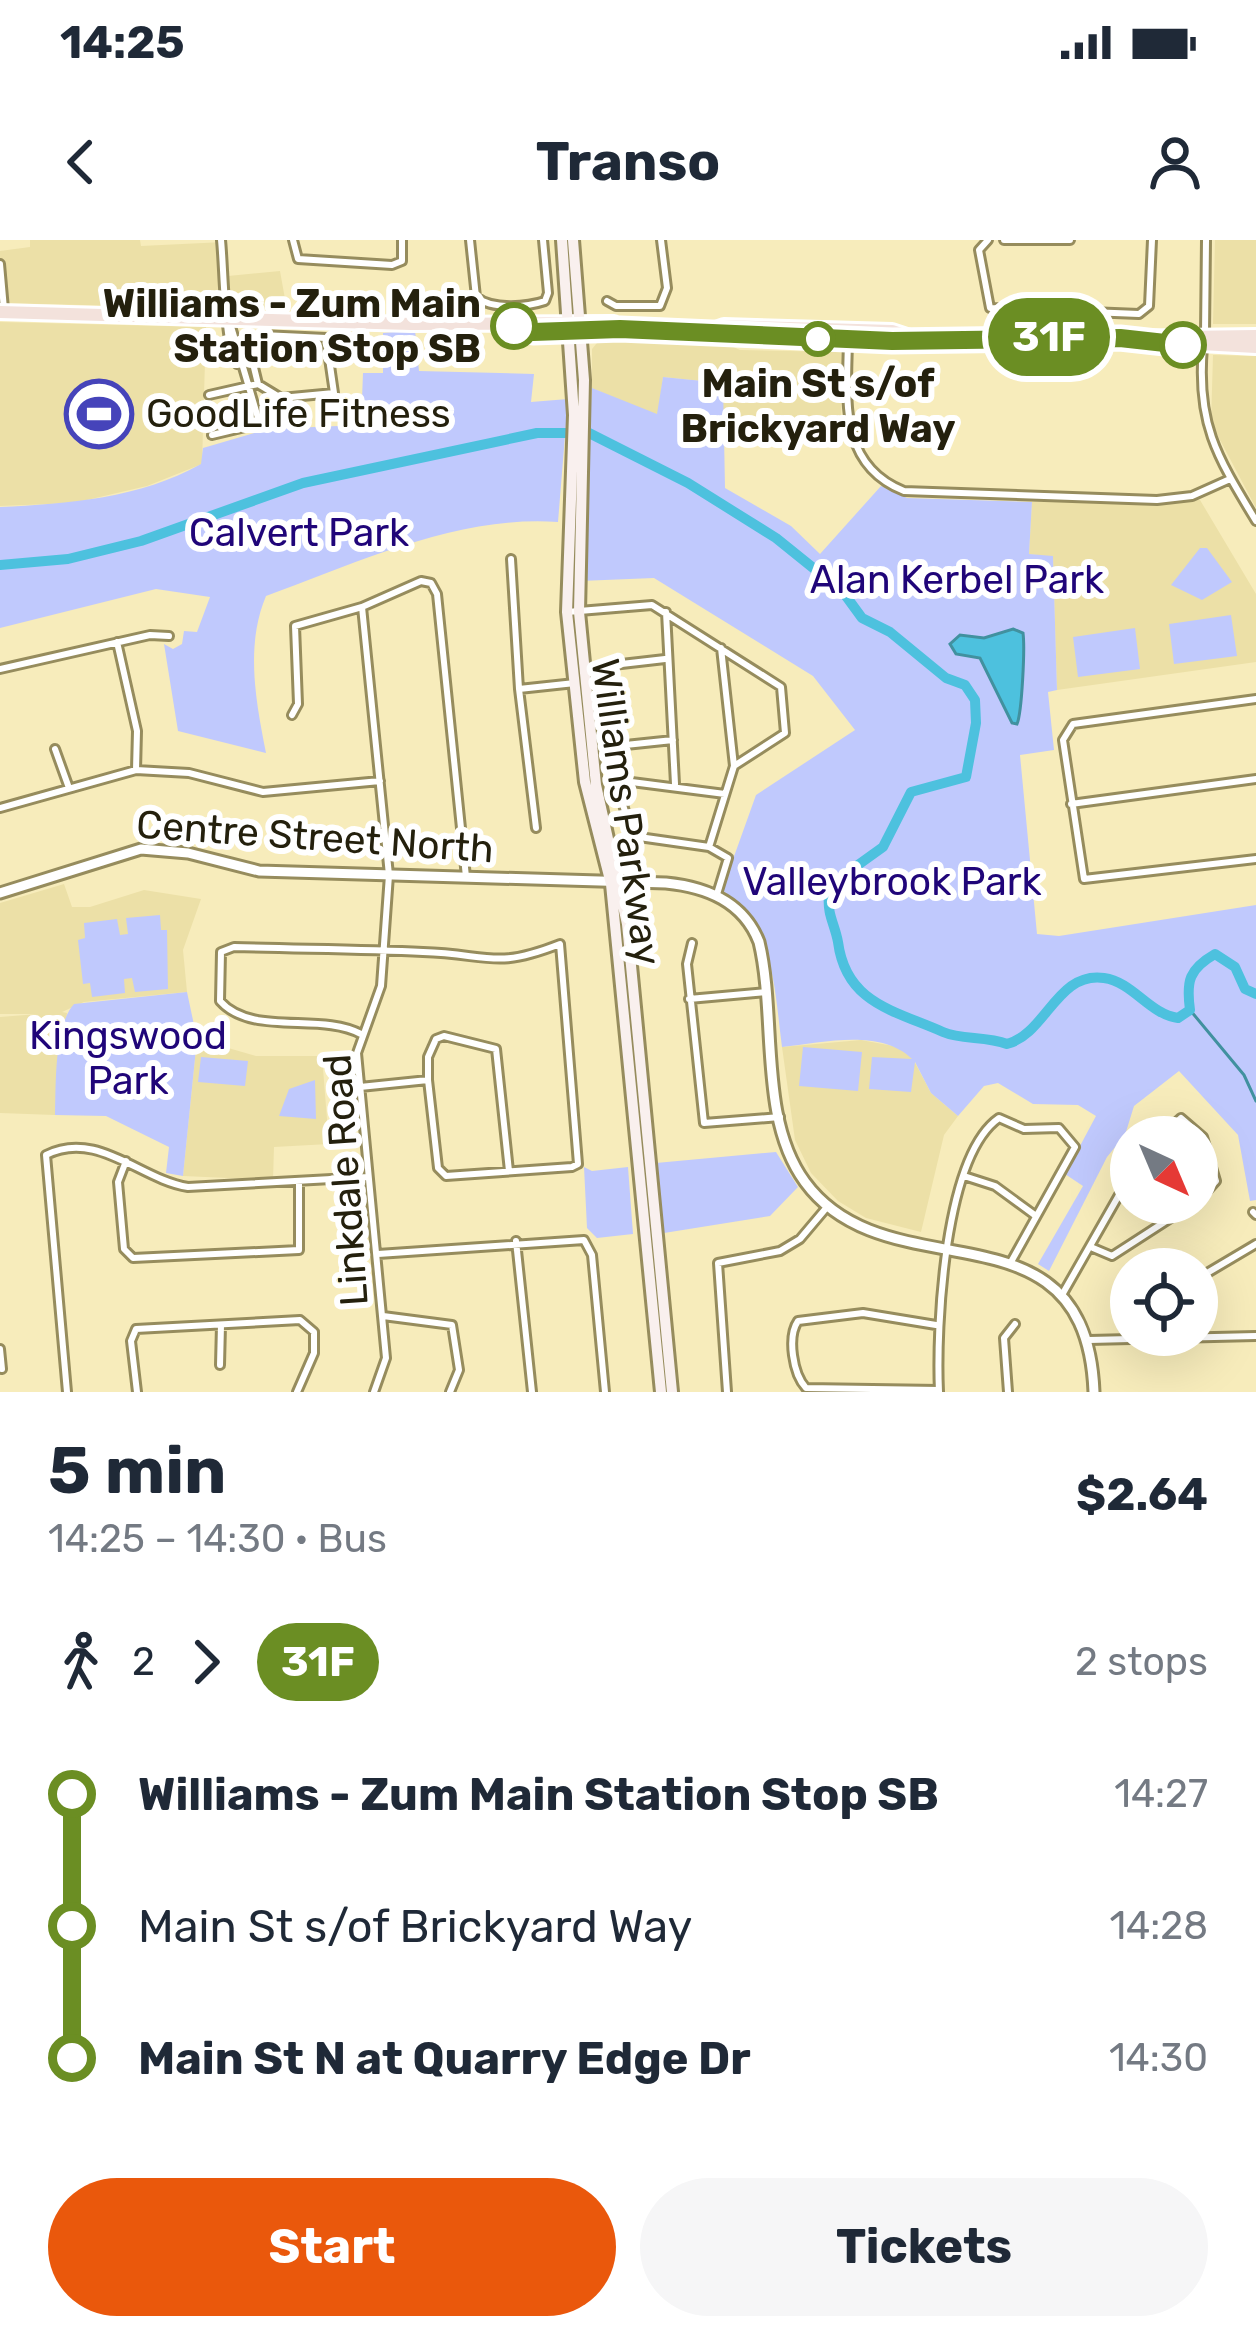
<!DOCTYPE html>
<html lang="en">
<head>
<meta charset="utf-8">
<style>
	body { margin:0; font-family:Rubik,sans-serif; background:#f6f6f7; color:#1f2937; height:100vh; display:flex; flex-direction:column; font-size:45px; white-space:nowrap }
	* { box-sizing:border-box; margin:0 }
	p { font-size:39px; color:#747a83 }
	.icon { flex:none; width:66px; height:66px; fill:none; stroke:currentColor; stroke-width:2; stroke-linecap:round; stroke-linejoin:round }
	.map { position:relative; height:1152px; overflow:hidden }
	.panel { display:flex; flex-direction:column; background:#fff; flex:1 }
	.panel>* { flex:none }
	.badge { padding:0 24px; border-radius:39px; font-size:42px; line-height:78px }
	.needle { width:78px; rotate:136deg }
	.controls { position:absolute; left:1110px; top:876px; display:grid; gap:24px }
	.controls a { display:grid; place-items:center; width:108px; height:108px; border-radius:50%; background:#fff; box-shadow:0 12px 48px #0002; font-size:60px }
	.map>.badge { position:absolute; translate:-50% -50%; box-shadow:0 0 0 6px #fff }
	.legs { display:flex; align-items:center; gap:18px; height:132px; padding:0 48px; font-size:39px }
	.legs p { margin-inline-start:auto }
	.head { display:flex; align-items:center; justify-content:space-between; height:204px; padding:0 48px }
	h1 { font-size:66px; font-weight:700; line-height:90px }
	.action { display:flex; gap:24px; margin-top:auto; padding:24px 48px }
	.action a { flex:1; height:138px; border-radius:72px; background:#ea580c; color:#fff; font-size:48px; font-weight:700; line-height:138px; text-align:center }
	.action a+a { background:#f6f6f7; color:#1f2937 }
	ul { padding:0 48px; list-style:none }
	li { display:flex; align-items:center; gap:42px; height:132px; font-size:45px }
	li i { display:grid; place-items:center; width:18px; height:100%; margin:0 15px; background:currentColor }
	li i::after { content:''; width:30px; height:30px; margin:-15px; border:9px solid; border-radius:50%; background:#fff }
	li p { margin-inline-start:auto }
	li:first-child i { background:linear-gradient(#0000 50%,currentColor 0) }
	li:last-child i { background:linear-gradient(currentColor 50%,#0000 0) }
	.status { display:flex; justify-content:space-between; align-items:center; height:84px; padding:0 60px; background:#fff; direction:ltr }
	.status svg { height:33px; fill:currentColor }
	header { display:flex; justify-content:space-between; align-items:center; height:156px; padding:0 48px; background:#fff; font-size:54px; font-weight:700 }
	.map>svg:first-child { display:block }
</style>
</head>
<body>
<div class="status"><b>14:25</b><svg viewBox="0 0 49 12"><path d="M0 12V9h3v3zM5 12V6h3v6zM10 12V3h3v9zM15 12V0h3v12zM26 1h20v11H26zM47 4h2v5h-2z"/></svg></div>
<header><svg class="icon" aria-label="back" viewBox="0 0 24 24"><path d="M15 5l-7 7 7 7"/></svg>Transo<svg class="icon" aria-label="person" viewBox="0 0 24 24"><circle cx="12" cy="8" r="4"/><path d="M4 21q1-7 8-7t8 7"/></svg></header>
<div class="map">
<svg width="1256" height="1152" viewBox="0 0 1256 1152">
	<rect width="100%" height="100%" fill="#f7ecbb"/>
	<path fill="#ece0a7" d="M30,0h110l1,6 83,-4 4,34 52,-5 7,39 -287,-7v-52l30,-4z
		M1215,0h41v84h-43z
		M0,82l206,5 -4,137 -55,22 -73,17 -74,3z
		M601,98l120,3 19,9 102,2 -1,71h-121l2,-40 -59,-6 -5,38 -13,-4 -53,-23v-39z
		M1213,115l43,1v152l-45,-85z
		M1200,260l56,94v68l-199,28 -4,-133 -24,-3 3,-52z
		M64,644l8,23h18l54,-17 57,9 -18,51 4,42 -103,10 -22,10 5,1 -12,102 -55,-2v-96l38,-3h-38v-111z
		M197,799l59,17h66l7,88 -55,3 -1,33 -90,-4z
		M861,800l38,7 13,10 19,36 27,23 -14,19 -23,97 -55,-14 -28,-17 -27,-28 -16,-33 -13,-93z"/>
	<path fill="#c0c9fd" d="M415,90l4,41 115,3 -3,28 37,-3 -10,123c-100,-7 -199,40 -292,74 -21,50 -10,106 0,157l-88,-22 -14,-87 9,5 9,-5 2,-13 13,1 13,-35 -54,-8 -156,39v-121c67,-3 141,-9 201,-43l2,-16 65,-19 93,-4 2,-52h20v-40z
		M663,137l60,6 2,105 66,38 29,28 61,-68 26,12 125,4 -3,52 24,2 4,134 -9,2 6,58 -34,5 17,179 22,2 197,-31v295l-6,1 -12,-66 -59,-64 -45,35 -9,29 -18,22 -58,114 -11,-7 45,-78 -18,-12 31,-58 -18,-11 -45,-1 -35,-21 -14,3 -26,30 -27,-23 -16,-31 -4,30 -42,-3 3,-32 40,2c-32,-31 -89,-16 -130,-12 -8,-60 -7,-119 -60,-157l34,-95 99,-65 -42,-54 -159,-98 -74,3 12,-193 65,26z
		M1200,308h7l25,34 -30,18 -31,-15z
		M1231,375l6,41 -63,8 -5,-40z
		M1135,388l5,41 -62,8 -5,-40z
		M160,675l1,15h6l1,59 -33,3 -3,-14 -8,1 1,14 -33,4 -2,-14 -7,1 -5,-44 7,-2 -1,-15 33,-4 3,16 8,-1 -2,-16z
		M187,752l10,47 -14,137 -17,-3 3,-26 -63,-31 -51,-1c1,-30 -1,-89 19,-111z
		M803,807l59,5 -4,39 -59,-5z
		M201,817l47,4 -3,25 -47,-4z
		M315,840l1,39 -37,-3 10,-27z
		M776,912l22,35 -28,29 -106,17 -8,-70z
		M584,927l8,4 36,-4 5,67 -36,4 -10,-10z"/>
	<path fill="#4dc1de" stroke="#41919f" stroke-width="3" d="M1013,389l10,4c2,15 -1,79 -6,91l-5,-1 -32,-65 -24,-4 -6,-10 10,-9 24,3z"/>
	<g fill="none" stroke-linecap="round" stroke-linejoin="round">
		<path stroke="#41919f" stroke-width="3" d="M1190,770l54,65 12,26"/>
		<path stroke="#4dc1de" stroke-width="10" d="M0,325l68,-6 73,-18 162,-58 234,-50h52l99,50 88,55 67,54 19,26 28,14 56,46 19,7 10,15 1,23 -10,54 -55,15 -28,55 -39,28 -15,22c-2,17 6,28 9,45 8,61 55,68 105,90 18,8 43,4 64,12 39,-10 50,-73 97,-66 29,4 45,36 74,40l12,-8c-4,-29 -1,-41 25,-56l20,13 10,22 11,5"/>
		<defs>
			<path id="minor" d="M221,0c3,28 3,108 16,124
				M293,0l5,19 94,6 10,-4v-21
				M470,0l6,57c16,13 51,10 69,4l3,-8 -5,-53
				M988,0l-9,10 11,58 149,6 10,-8 3,-66
				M1004,0h66
				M0,24l4,45
				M607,61l9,5h44l7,-18 -6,-48
				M1205,94l1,-94
				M262,95l64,3 8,55 -53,5 -23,-14 -8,-33z
				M848,100c-1,58 -10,125 56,151l253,9 35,-4 38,-17
				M1203,107c-7,77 15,111 53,174
				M209,155l49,-11
				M212,195l42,-10 4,-7 -28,-95
				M511,319l8,130 17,139
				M362,367l27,268 -8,111 -24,67 29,305 -12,34
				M567,372l85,-7 129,82 4,46 -51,33
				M666,372l9,172
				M117,402l20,89 -1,39
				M665,419l-61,7 6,72 6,8 57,-6
				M0,429l150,-34 19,1
				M519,449l56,-6
				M1256,459l-183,25 -10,16 21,139 172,-20
				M292,475l6,-11 -3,-78 67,-19 59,-26 10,2 6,11 29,283
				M55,509l14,39
				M1071,564l185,-25
				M0,568l136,-38 53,3 74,19 117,-11
				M709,607l25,-81 -13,-118
				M717,654l11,-36 -19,-11 -77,-11 -16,-56 109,14
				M692,703l-5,21 17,159 76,-6
				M689,759l78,-7
				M361,794c-40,-22 -109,3 -141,-33l1,-49 13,-5c63,2 126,2 189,5 66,2 71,18 137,-8l18,220 -6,3 -126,9 -8,-8 -10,-88v-23l8,-18 8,-3 52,13 13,122
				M360,847l68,-7
				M1160,897l21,-19 22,19 13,44 -19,21
				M126,921l-8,21 6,67 9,9 166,-8v-67
				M964,936l31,10 41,30
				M1253,972l3,3
				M516,1001l16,151
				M1093,1008l19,8 82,-53
				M378,1014l206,-14 8,15 13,137
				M1197,1039l59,-35
				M1062,1055l69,-121
				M383,1076l69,9 7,45 -9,22
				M936,1085l-73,-12 -65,8c-11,16 -5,53 8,67l133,2
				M1089,1100l167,-4
				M0,1109l2,20
				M220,1125l1,-40
				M67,1152l-21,-237c51,-26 95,25 142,32l180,-10
				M137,1152l-6,-51 5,-12 164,-9 14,12v21l-17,39
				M727,1152l-9,-129 62,-12 20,-12 27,-32
				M939,1152c-3,-65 5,-236 60,-274l25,11 35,-1 16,19 -64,115
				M1008,1152l-4,-54 11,-14"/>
			<path id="tertiary" d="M0,653l141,-44 47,4 71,18 407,12c40,4 77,18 93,59 18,75 -1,176 46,240 84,115 281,11 289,210"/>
			<path id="secondary" d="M562,0l12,175 -7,197 18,170 26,102 50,508
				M573,0l11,140 -5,232 17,173 31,139 45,468"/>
			<path id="primary" d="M0,72l411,12 203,-1 6,6
				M512,85l21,6 87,-2 272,12 364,-5
				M710,91l14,-5 168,5 18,6
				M1127,100l129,7"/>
		</defs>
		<use href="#minor" stroke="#968c5d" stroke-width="12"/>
		<use href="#tertiary" stroke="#968c5d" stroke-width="15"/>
		<use href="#secondary" stroke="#968c5d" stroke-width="16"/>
		<use href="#primary" stroke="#fff" stroke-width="18"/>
		<use href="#minor" stroke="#fff" stroke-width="6"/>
		<use href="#tertiary" stroke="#fff" stroke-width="9"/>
		<use href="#secondary" stroke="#f9f0ee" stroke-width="10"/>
		<use href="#primary" stroke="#f3e2dc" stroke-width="12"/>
	</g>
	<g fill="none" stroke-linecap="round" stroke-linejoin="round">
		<defs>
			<path id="line-1" d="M514,86l19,6 87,-3 272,12 228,-3 63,7"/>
		</defs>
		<use href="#line-1" stroke="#fff" stroke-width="27"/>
		<use href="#line-1" stroke="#6b8e23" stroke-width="18"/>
	</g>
	<defs>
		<symbol id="stadium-ring" viewBox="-11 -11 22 22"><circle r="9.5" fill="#fff" stroke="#4644ba" stroke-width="1.5"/><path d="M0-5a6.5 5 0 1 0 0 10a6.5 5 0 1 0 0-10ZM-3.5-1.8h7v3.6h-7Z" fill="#4644ba"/></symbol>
	</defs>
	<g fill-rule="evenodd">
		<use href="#stadium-ring" x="61" y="136" width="76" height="76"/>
	</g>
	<g fill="#fff" stroke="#6b8e23" stroke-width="6">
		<circle cx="514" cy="86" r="21"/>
		<circle cx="818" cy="99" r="15"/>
		<circle cx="1183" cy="105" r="21"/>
	</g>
	<g text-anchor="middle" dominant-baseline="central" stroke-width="12" stroke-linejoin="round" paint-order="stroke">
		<g font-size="39" font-weight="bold" fill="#24200d" stroke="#fff" text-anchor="end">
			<text x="481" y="64">Williams - Zum Main<tspan x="481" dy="45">Station Stop SB</tspan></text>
			<text x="818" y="144" text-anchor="middle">Main St s/of<tspan x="818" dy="45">Brickyard Way</tspan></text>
		</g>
		<g font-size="39" fill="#24200d" stroke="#fff" text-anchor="start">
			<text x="146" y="174">GoodLife Fitness</text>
		</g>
		<g font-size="39" fill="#200579" stroke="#fff">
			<text x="299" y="293">Calvert Park</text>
			<text x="957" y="340">Alan Kerbel Park</text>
			<text x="892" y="642">Valleybrook Park</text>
			<text x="128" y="796">Kingswood<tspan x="128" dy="45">Park</tspan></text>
		</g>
		<g font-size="39" fill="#24200d" stroke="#fff">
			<text transform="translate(626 572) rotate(82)">Williams Parkway</text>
			<text transform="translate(315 597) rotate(4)">Centre Street North</text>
			<text transform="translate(346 940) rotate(-94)">Linkdale Road</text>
		</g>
	</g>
</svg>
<div class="controls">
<a><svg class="needle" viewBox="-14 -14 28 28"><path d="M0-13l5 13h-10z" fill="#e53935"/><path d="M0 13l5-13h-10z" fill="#747a83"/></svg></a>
<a><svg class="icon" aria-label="locate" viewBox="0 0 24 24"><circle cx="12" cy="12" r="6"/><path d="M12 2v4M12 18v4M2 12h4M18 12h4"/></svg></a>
</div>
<b class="badge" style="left:1049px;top:97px;background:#6b8e23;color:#fff">31F</b>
</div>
<section class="panel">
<div class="head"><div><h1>5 min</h1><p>14:25 – 14:30 · Bus</p></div><b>$2.64</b></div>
<div class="legs"><svg class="icon" aria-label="walk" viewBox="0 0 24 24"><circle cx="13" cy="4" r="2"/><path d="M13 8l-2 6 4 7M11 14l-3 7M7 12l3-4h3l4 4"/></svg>2<svg class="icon" aria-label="forward" viewBox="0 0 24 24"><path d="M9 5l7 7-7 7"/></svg><b class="badge" style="background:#6b8e23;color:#fff">31F</b><p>2 stops</p></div>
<ul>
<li><i style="color:#6b8e23"></i><b>Williams - Zum Main Station Stop SB</b><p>14:27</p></li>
<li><i style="color:#6b8e23"></i><span>Main St s/of Brickyard Way</span><p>14:28</p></li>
<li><i style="color:#6b8e23"></i><b>Main St N at Quarry Edge Dr</b><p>14:30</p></li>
</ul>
<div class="action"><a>Start</a><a>Tickets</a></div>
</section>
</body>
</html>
